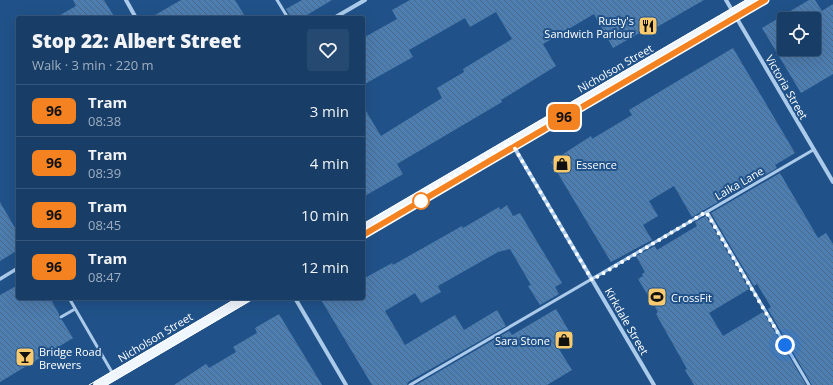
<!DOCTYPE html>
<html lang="en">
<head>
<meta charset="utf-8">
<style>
	body { margin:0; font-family:"Open Sans",sans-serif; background:#254970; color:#f1f3f6; height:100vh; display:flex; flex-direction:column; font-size:15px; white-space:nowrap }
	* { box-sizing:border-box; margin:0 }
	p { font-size:13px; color:#9faec0 }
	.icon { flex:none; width:22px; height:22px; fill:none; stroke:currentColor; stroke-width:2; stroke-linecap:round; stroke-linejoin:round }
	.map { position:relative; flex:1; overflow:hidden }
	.details { position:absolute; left:16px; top:16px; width:349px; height:284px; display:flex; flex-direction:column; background:#183e67; border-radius:4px; box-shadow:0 4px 16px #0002,0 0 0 1px #36577b }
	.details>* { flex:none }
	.badge { padding:0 8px; border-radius:6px; font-size:14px; line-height:26px }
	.buttons { position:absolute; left:777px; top:12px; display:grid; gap:8px }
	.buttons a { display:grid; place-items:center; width:44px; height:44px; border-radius:4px; background:#183e67; box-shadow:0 4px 16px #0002,0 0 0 1px #36577b; font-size:20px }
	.you { position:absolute; width:20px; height:20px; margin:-10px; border:3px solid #fff; border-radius:50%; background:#1a73e8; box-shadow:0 0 0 6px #1a73e833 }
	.map>.badge { position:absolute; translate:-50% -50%; box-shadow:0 0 0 2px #fff }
	.round { display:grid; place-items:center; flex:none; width:42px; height:42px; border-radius:4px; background:#254970 }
	.headline { display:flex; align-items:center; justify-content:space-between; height:68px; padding:0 16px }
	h1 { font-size:19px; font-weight:800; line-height:30px }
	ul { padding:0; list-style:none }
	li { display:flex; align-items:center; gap:12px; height:52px; padding:0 16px; border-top:1px solid #36577b }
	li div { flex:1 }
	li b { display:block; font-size:15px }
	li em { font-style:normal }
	li .badge { min-width:44px; font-weight:700; text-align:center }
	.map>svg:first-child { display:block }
</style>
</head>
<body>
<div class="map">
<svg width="833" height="385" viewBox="0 0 833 385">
	<defs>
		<pattern id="building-back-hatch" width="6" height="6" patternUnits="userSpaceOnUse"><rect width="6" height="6" fill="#4d7eb2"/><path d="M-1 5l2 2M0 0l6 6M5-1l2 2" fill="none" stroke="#4d6884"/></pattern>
	</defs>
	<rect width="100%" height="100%" fill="#205289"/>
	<path fill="url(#building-back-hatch)" fill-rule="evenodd" d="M73,0h31l11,18h-60l21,-12z
		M181,0h54l11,18h-96z
		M302,0h30l-30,18h-11l-5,-9z
		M410,0h294l-61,35 -2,-3 -28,16 -19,-34 -51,30 13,22 -55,34 1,2 -105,62 6,10 -40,23v-91l18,30 61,-38 -5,-10 27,-16 -1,-3 49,-30 -16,-27 -26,15 -5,-9 -56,32 4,7 -50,28v-47l34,-19 -5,-9z
		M809,0h6l7,11 11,-7v70l-32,19 -39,-65zM784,19h30v30h-30z
		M733,48l62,105 -20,12 2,3 -85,49 -18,-31 -25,15 9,15 -15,9 9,15 -41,22 -60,-100 40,-26 1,3 40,-24 -3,-5z
		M780,173l38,65 8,-5 7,11v141h-21l-44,-76 3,-2 -14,-23 -3,2 -43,-73z
		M0,202l18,31v17l-18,11z
		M507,205l6,11 7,-3 19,32 23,38 -7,4 4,7 -19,11 -12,-19 3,-1 -21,-36 -12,3 -60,34 3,6 -20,11 -6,-10 -30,18 20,34 50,-30 9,15 33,-20 9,16 -98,56 -1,3h-35l-52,-87h43v-19l29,-16 1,2 69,-39 1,2 36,-21 1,3z
		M706,216l43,73 -40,24 14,23 40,-24 43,73h-112l-9,-15 2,-1 -31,-55 2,-2 -20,-33 5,-3 -1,-2 3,-2 -9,-16 19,-10 2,4 40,-24 -2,-4z
		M18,285v13h32l9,16v5l3,1 11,18 -73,44v-87z
		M556,309l16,27 -15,10 15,24 -25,15h-131l93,-54 3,4z
		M279,314l43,71h-148l32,-21 3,4 27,-16 -3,-5 24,-14 -2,-5z"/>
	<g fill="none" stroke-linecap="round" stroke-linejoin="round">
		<path stroke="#accbeb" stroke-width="3" d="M277,0l11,18
			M707,212l102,173
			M69,298l44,76
			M61,317l14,-8
			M410,385l403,-235"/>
		<path stroke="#accbeb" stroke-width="3.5" d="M0,279l18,-11"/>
		<path stroke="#accbeb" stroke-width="4" d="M126,0l10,18
			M726,0l107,182
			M334,18l31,-18
			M511,142l143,243
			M295,298l51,87"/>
		<path stroke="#f0f6fe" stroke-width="10" d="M363,229l392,-229
			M98,385l148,-87"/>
		<path stroke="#fff" stroke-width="1" d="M363,224l383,-224
			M363,235l402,-235
			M89,385l148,-87
			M107,385l148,-87"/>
	</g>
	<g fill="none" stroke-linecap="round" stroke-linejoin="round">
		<defs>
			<path id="line" d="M363,235l402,-235"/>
		</defs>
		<use href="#line" stroke="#fff" stroke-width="9"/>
		<use href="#line" stroke="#f58220" stroke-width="6"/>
		<path stroke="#fff" stroke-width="4" stroke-dasharray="0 7.2" d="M421,201l-4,-4 94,-55 81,138 114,-68 79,133"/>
	</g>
	<defs>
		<symbol id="restaurant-square" viewBox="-11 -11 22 22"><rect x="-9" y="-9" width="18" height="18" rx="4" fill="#f8ca6d" stroke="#205289"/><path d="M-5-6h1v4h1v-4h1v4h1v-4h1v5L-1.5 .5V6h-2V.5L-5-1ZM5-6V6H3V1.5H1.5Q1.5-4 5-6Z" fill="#111"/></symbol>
		<symbol id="shop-square" viewBox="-11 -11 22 22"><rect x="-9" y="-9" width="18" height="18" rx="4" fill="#f8ca6d" stroke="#205289"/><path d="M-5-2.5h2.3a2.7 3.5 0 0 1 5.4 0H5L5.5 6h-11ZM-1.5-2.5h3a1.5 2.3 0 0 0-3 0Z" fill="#111"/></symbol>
		<symbol id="stadium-square" viewBox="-11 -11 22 22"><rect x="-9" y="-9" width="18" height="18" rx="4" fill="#f8ca6d" stroke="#205289"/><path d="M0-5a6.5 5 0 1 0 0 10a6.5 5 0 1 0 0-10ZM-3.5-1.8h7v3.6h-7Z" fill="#111"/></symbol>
		<symbol id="bar-square" viewBox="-11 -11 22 22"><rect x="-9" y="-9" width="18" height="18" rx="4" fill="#f8ca6d" stroke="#205289"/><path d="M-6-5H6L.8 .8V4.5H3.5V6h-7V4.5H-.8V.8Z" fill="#111"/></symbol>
	</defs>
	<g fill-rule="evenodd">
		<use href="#restaurant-square" x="637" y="15" width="22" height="22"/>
		<use href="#shop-square" x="551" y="153" width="22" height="22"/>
		<use href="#stadium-square" x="646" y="286" width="22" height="22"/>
		<use href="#shop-square" x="553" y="329" width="22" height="22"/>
		<use href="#bar-square" x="14" y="346" width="22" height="22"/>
	</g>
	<circle fill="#fff" stroke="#f58220" stroke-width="2" cx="421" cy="201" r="8"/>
	<g text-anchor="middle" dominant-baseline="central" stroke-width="4" stroke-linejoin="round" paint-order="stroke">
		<g font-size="11" fill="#fff" stroke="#205289" text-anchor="start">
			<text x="634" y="20" text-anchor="end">Rusty's<tspan x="634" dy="13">Sandwich Parlour</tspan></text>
			<text x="576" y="164">Essence</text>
			<text x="671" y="297">CrossFit</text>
			<text x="550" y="340" text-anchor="end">Sara Stone</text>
			<text x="39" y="351">Bridge Road<tspan x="39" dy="13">Brewers</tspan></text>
		</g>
		<g font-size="11" fill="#fff" stroke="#205289">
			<text transform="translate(615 68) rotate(-30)">Nicholson Street</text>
			<text transform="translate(787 87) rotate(60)">Victoria Street</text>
			<text transform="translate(739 183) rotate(-30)">Laika Lane</text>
			<text transform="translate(627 321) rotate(60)">Kirkdale Street</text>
			<text transform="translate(155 337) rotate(-31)">Nicholson Street</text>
		</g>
	</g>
</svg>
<div class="buttons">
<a><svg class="icon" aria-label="locate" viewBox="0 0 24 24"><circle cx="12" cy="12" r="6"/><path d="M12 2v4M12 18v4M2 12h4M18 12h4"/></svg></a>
</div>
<div class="you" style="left:785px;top:345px"></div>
<b class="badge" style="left:564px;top:117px;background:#f58220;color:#111">96</b>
<section class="details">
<div class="headline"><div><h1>Stop 22: Albert Street</h1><p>Walk · 3 min · 220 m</p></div><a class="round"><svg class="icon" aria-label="heart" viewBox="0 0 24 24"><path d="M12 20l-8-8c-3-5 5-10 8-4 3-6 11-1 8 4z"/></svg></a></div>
<ul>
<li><span class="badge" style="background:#f58220;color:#111">96</span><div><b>Tram</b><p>08:38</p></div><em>3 min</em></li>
<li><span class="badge" style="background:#f58220;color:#111">96</span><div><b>Tram</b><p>08:39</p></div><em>4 min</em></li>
<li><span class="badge" style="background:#f58220;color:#111">96</span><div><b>Tram</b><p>08:45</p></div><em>10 min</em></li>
<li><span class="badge" style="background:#f58220;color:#111">96</span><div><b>Tram</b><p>08:47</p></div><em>12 min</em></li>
</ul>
</section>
</div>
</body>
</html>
